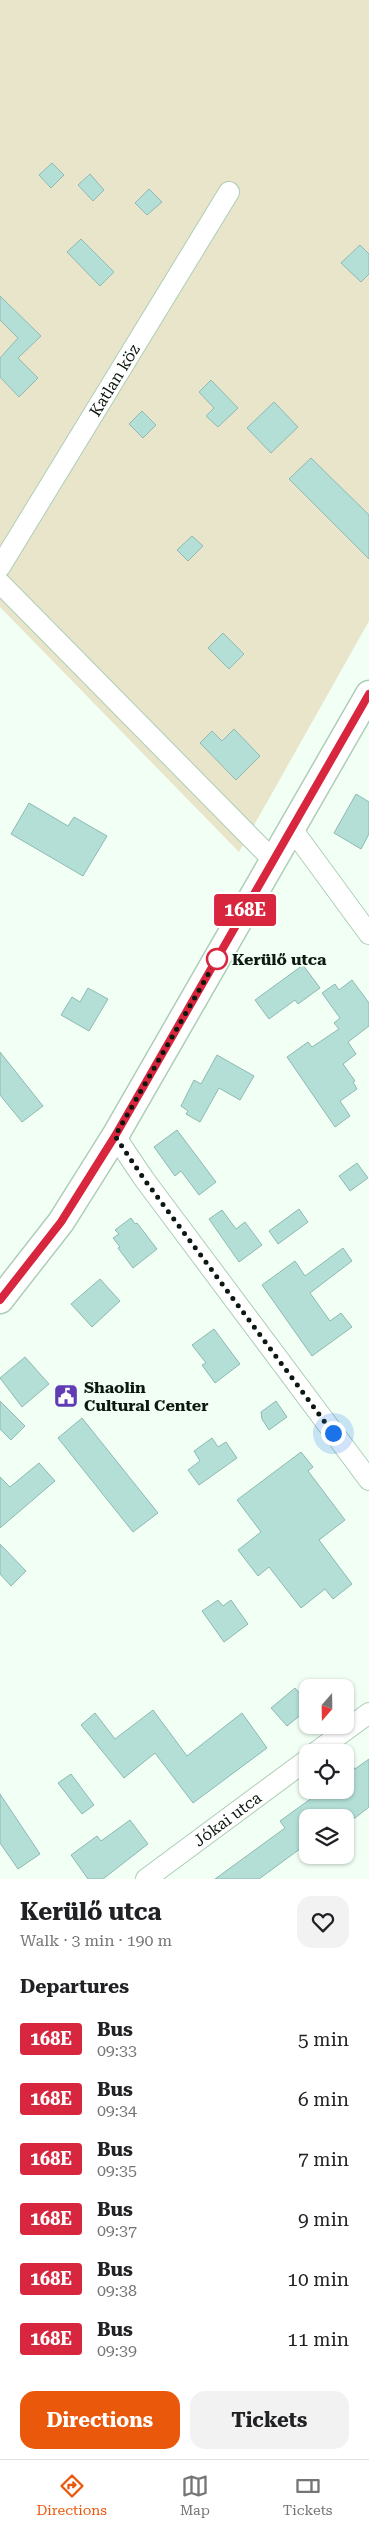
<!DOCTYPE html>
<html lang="en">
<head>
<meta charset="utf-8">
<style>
	body { margin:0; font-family:"Roboto Serif",serif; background:#f2f2f2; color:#202124; height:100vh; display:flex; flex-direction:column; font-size:19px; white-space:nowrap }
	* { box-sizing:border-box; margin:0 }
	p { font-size:16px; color:#757577 }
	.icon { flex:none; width:28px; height:28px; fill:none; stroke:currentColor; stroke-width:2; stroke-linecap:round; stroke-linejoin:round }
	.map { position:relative; height:1879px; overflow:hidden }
	.panel { display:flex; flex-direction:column; background:#fff; flex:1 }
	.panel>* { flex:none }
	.badge { padding:0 10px; border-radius:4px; font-size:18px; line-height:32px }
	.needle { width:32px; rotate:200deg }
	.buttons { position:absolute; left:299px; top:1679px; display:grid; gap:10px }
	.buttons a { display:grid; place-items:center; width:55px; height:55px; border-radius:10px; background:#fff; box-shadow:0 1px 4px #0004; font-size:25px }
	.you { position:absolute; width:25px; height:25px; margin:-12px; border:4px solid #fff; border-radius:50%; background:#1a73e8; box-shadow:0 0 0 8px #1a73e833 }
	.map>.badge { position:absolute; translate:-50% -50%; box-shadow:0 0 0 2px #fff }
	h2 { padding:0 20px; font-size:19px; line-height:45px }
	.round { display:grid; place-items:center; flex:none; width:52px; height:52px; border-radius:15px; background:#f2f2f2 }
	.headline { display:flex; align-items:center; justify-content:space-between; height:85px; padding:0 20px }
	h1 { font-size:24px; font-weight:700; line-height:38px }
	.primary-button { display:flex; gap:10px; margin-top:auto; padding:10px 20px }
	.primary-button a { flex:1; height:58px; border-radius:15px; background:#ea580c; color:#fff; font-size:20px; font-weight:700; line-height:58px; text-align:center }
	.primary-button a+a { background:#f2f2f2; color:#202124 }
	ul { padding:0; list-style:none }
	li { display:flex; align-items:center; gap:15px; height:60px; padding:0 20px }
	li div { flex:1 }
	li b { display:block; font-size:19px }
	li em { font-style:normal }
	li .badge { min-width:55px; font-weight:700; text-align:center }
	.tab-bar { display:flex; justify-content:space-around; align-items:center; height:70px; border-top:1px solid #e0e0e0; background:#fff; font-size:14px; color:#757577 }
	.tab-bar a { display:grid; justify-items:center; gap:2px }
	.tab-bar .selected { color:#ea580c }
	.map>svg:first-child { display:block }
</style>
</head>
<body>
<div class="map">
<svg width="369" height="1879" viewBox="0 0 369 1879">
	<rect width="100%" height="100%" fill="#f1fff5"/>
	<path fill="#e8e5cb" d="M0,0h369v621l-130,231 -239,-245z"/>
	<path fill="#b3dfd7" stroke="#8fb9b2" d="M52,163l12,12 -13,13 -12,-13z
		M90,174l14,16 -11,11 -15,-16z
		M149,189l13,13 -15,13 -12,-12z
		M81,239l33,33 -14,14 -33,-34z
		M360,245l9,9v20l-8,8 -20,-19z
		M0,296l41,40 -23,22 20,20 -19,19 -19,-20v-19l18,-20 -18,-18z
		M211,380l27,28 -20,19 -12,-11 8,-8 -15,-16z
		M274,402l24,25 -27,26 -24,-25z
		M142,411l14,14 -13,13 -14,-14z
		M311,458l58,57v44l-80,-80z
		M192,536l11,10 -15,15 -11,-11z
		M223,633l21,21 -15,15 -21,-21z
		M234,729l26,27 -24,24 -36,-37 12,-12 10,10z
		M356,794l13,8v32l-8,15 -27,-16z
		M29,803l39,23 6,-9 33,19 -24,40 -72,-42z
		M303,965l17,23 -22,16 -3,-4 -26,19 -14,-19z
		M352,980l17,23v23l-21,16 8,12 -13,10 12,17 -2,1 4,7 -17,12 10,15 -15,11 -48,-70 21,-15 4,5 27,-18 -5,-6 6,-5 -18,-25 13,-9 4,6z
		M88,988l20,11 -19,32 -28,-16 11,-18 8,5z
		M0,1052l43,54 -21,16 -22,-27z
		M217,1055l37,21 -14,24 -21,-12 -19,34 -14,-8 2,-3 -7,-5 13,-26 7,4z
		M177,1130l39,52 -17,13 -18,-24 -6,5 -21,-29z
		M357,1163l11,15 -18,13 -11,-15z
		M299,1209l9,13 -30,22 -9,-13z
		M222,1210l14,19 9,-7 17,23 -23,17 -30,-43z
		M131,1218l4,6 2,-1 20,26 -24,19 -15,-20 2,-1 -7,-9 6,-4 -4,-4z
		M343,1248l9,13 -42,32 20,28 11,-8 11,14 -40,29 -50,-71 33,-24 10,15z
		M100,1279l20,22 -28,26 -21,-23z
		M214,1329l26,35 -25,19 -13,-18 4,-2 -14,-18z
		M25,1357l24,27 -27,23 -22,-29z
		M0,1401l25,25 -14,14 -11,-11z
		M276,1401l11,16 -18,13 -7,-11 -1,-7z
		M82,1418l76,95 -25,19 -75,-94z
		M212,1438l6,9 8,-5 11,16 -38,27 -11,-15 12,-9 -6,-10z
		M301,1452l12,15 -5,4 37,49 -26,20 33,44 -19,15 -8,-10 -24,19 -32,-41 -11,9 -20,-26 23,-18 -24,-32z
		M39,1463l16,18 -55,47v-51l10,10z
		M0,1544l26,27 -15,15 -11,-12z
		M218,1600l5,6 8,-6 17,24 -24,18 -22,-31z
		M295,1688l13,15v6l-21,17 -16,-18z
		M153,1710l34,46 55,-43 25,35 -74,55 -38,-50 -31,25 -43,-53 14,-12 20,26z
		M345,1755l10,14 14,-10v48l-14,11h-47v25l-49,36h-44l70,-51 -5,-7 43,-31h22z
		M71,1774l23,31 -12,9 -24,-31z
		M0,1794l40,60 -22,15 -18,-26z
		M130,1820l18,24 -45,35h-15l-17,-24 26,-19 4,5z"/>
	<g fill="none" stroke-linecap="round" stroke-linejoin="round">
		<defs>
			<g id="minor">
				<path id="s1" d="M0,567l229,-375"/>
				<path d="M0,583l274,278"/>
				<path d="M292,829l77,105"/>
				<path d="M115,1136l29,43 225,301"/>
				<path d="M316,1752l53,-39"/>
				<path id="s2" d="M146,1879l162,-120"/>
			</g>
			<path id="major" d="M0,1300l61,-78 54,-86 254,-442"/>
		</defs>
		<use href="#minor" stroke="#adceb7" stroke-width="22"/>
		<use href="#major" stroke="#adceb7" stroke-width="29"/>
		<use href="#minor" stroke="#fff" stroke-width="20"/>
		<use href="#major" stroke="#fff" stroke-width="26"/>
	</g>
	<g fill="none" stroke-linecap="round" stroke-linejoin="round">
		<defs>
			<path id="line" d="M0,1300l61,-78 54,-86 254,-442"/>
		</defs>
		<use href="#line" stroke="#fff" stroke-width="11"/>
		<use href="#line" stroke="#d7263d" stroke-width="8"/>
		<path stroke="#0c1810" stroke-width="5" stroke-dasharray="0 9" d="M217,959l-102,177 29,43 189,254"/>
	</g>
	<defs>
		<symbol id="civic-square" viewBox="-11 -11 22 22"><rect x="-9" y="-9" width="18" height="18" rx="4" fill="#603cb4" stroke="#f1fff5"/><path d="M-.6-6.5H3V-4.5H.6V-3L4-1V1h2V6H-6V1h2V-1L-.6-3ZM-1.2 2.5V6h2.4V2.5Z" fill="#fff"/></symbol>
	</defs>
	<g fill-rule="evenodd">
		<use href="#civic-square" x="52" y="1382" width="28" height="28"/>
	</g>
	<circle fill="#fff" stroke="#d7263d" stroke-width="2.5" cx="217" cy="959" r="10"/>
	<g text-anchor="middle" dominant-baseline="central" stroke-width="4" stroke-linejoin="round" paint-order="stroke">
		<g font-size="16" fill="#0c1810" stroke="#f1fff5">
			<text stroke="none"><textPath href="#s1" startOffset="219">Katlan köz</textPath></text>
			<text stroke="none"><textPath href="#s2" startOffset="101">Jókai utca</textPath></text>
		</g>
		<g font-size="16" font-weight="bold" fill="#0c1810" stroke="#f1fff5" text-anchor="start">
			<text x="232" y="959">Kerülő utca</text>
		</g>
		<g font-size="16" font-weight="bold" fill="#0c1810" stroke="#f1fff5" text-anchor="start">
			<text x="84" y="1387">Shaolin<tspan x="84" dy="18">Cultural Center</tspan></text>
		</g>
	</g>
</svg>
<div class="buttons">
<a><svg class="needle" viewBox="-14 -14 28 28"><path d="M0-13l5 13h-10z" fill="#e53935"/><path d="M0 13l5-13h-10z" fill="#757577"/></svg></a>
<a><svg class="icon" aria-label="locate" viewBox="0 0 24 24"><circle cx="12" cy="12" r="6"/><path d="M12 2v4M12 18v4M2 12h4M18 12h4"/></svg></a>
<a><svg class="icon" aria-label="layers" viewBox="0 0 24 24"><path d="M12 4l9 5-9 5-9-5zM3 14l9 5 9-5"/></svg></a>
</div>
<div class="you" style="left:333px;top:1433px"></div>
<b class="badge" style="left:245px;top:910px;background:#d7263d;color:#fff">168E</b>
</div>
<section class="panel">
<div class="headline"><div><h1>Kerülő utca</h1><p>Walk · 3 min · 190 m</p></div><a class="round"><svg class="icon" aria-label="heart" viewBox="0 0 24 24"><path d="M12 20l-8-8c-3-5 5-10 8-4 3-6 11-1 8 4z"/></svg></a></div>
<h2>Departures</h2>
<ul>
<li><span class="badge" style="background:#d7263d;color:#fff">168E</span><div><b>Bus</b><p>09:33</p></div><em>5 min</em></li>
<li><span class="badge" style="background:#d7263d;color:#fff">168E</span><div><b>Bus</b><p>09:34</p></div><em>6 min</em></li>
<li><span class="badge" style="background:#d7263d;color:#fff">168E</span><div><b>Bus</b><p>09:35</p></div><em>7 min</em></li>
<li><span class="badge" style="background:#d7263d;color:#fff">168E</span><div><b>Bus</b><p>09:37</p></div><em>9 min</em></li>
<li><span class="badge" style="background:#d7263d;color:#fff">168E</span><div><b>Bus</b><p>09:38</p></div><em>10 min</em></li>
<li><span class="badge" style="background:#d7263d;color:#fff">168E</span><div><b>Bus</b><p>09:39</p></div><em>11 min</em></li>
</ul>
<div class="primary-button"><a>Directions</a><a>Tickets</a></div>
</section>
<nav class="tab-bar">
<a class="selected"><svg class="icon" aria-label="directions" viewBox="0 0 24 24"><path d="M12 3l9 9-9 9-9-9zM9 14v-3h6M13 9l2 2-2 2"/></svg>Directions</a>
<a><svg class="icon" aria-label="map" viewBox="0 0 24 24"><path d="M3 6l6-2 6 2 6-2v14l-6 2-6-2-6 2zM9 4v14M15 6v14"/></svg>Map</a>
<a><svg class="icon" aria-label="tickets" viewBox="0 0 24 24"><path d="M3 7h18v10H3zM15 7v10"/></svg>Tickets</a>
</nav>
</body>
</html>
